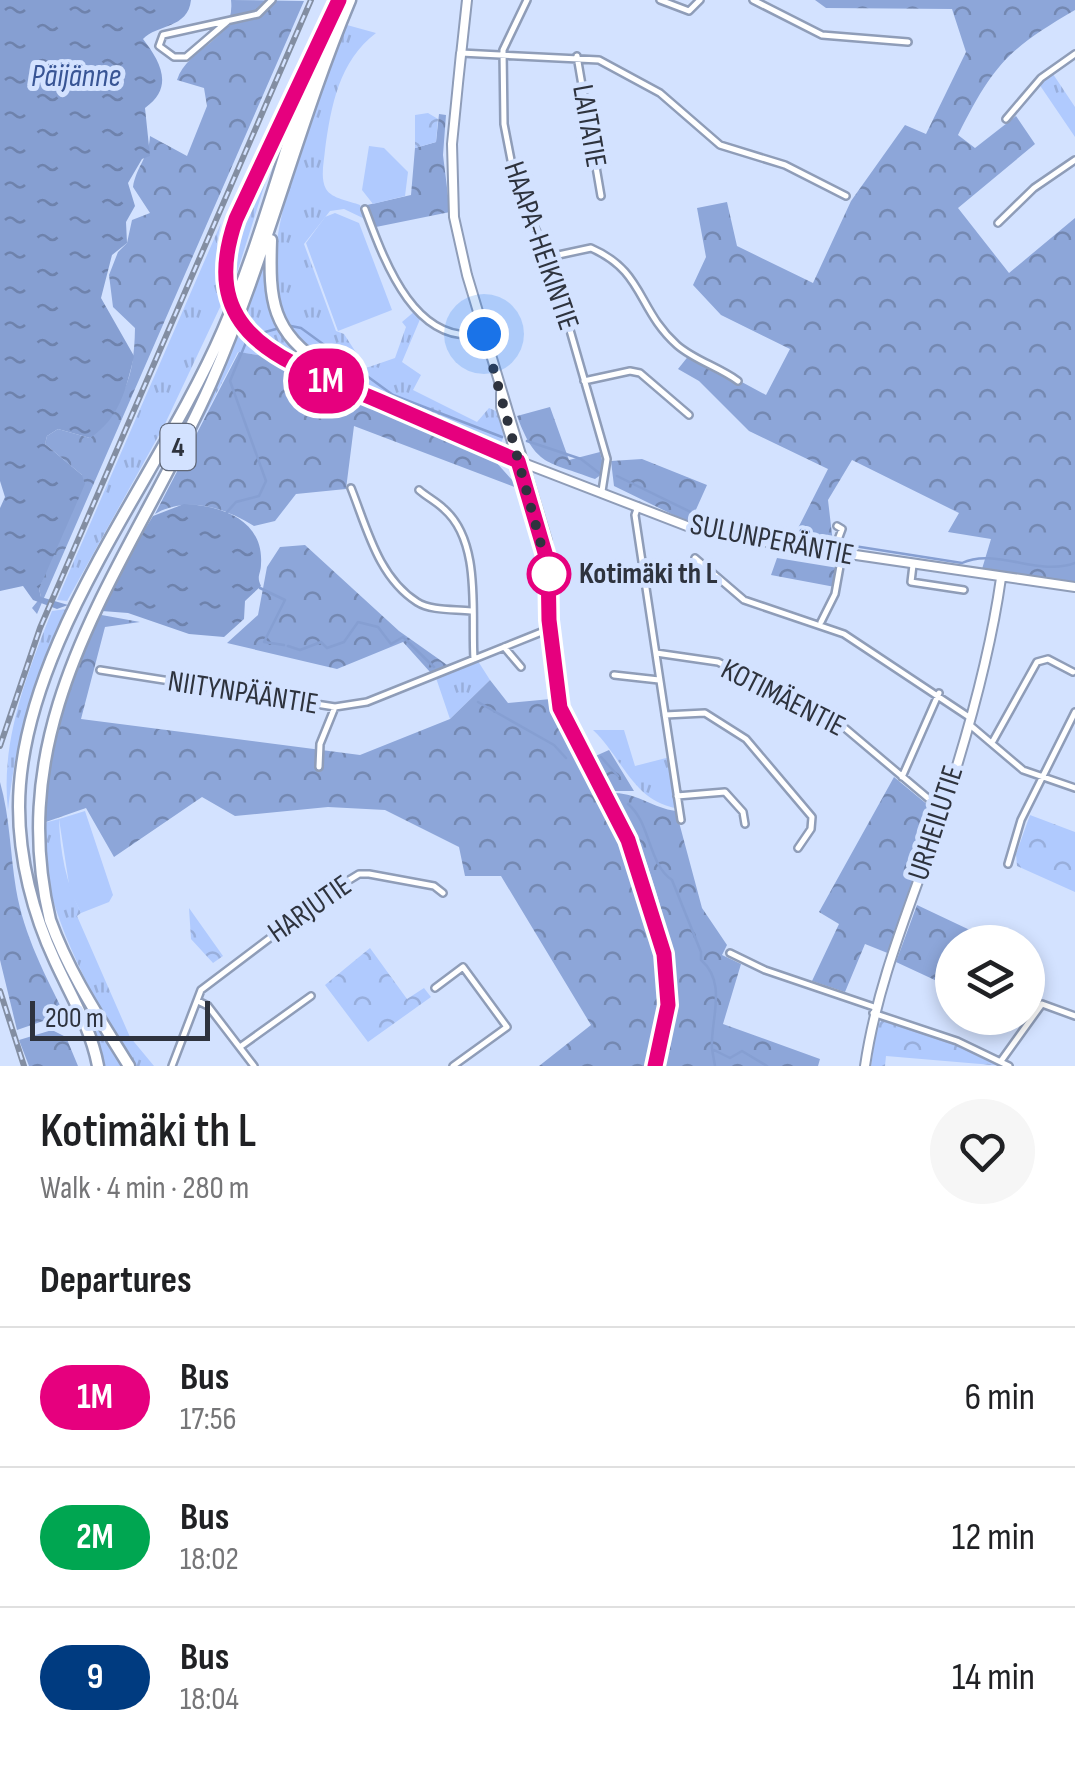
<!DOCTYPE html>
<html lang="en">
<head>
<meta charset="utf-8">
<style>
	body { margin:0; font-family:"Sofia Sans Condensed",sans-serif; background:#f6f6f6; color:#202124; height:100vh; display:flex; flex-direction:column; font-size:38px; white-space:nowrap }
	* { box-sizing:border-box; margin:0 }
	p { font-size:32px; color:#757577 }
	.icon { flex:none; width:55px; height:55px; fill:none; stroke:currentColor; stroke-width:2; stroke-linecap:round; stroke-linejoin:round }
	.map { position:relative; height:1066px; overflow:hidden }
	.side { display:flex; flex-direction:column; background:#fff; flex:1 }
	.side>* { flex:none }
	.badge { padding:0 20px; border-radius:32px; font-size:35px; line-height:65px }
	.tools { position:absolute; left:935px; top:925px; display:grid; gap:20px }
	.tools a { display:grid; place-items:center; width:110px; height:110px; border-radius:50%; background:#fff; box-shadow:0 5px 15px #0003; font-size:50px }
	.scale { position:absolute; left:30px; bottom:25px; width:180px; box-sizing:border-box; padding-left:10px; border:5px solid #2e333e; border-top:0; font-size:28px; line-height:35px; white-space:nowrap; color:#2e333e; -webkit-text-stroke:8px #d3e2ff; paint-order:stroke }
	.you { position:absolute; width:50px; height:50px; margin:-25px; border:8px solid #fff; border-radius:50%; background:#1a73e8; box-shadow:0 0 0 15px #1a73e833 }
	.map>.badge { position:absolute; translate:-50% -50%; box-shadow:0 0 0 5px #fff }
	h2 { padding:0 40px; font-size:38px; line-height:90px }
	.round { display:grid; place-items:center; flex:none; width:105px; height:105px; border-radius:52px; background:#f6f6f6 }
	.head { display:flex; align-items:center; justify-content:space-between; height:170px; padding:0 40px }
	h1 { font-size:48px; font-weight:600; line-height:75px }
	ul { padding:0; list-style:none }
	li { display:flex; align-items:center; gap:30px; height:140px; padding:0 40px; border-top:2px solid #e0e0e0 }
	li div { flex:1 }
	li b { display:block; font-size:38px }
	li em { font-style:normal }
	li .badge { min-width:110px; font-weight:700; text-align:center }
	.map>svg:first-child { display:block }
</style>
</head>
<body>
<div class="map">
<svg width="1075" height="1066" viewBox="0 0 1075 1066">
	<defs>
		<pattern id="grass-tufts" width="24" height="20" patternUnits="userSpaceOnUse" patternTransform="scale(2.5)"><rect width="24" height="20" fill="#b0cafe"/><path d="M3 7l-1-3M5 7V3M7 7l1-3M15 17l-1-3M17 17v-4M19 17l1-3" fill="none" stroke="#98aedb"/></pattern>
		<pattern id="forest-crowns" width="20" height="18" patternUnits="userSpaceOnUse" patternTransform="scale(2.5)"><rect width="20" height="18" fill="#8da6d9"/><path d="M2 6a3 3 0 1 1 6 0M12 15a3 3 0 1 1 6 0" fill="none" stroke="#7488b1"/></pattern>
		<pattern id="park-crowns" width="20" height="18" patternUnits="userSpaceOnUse" patternTransform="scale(2.5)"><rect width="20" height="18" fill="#b0cafe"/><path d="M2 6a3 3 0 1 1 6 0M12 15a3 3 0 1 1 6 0" fill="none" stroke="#98aedb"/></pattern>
		<pattern id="water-ripples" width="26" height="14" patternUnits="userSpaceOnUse" patternTransform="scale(2.5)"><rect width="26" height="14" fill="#869fd2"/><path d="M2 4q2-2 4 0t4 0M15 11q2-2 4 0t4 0" fill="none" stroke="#6e82ac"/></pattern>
	</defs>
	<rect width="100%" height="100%" fill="#d3e2ff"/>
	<path fill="url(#grass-tufts)" d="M347,25l29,8c-37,28 -45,73 -51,117 -1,12 -5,28 1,39 6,10 24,12 34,16l7,15 -23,-11 -14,2 -26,33 32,87 8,3 22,34 29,-10 11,-31 -4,-5 13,-11 6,6 -19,45 19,13 -8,15 64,32 12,-14 9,4 6,24 -3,7c-29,2 -93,-36 -120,-50 -35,-19 -84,-40 -100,-80 -28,-66 41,-221 66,-288z
		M1053,74l22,33v30l-36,-53z
		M287,114l-53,168 -3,11c-6,-63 32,-122 56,-179z
		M221,223l-4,19 5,61 -58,123 -97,175 -10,-1z
		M265,261l3,41 11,25 82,64 -61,-26 -48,-32 -4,6 16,17 -26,-4 -84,161 -5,-3 84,-161z
		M66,609c-32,66 -50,128 -58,201 -8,-67 19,-137 44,-199z
		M91,612l-47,211 15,-4c1,33 7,64 22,94l-4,3 53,121 24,29h-20c-100,-164 -134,-273 -43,-454z
		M476,658l14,22 -40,39 -15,-44z
		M593,730h31l11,36 35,-9 6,51c-43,-7 -54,-51 -83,-78z
		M42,911l26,62 55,93h-21z"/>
	<path fill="url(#forest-crowns)" d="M231,0l73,1 -267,613 -5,-6 9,-11 -2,-8 43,-114 -37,-31 2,-8 11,-7 32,9c34,-40 44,-56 45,-110l-22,-21 -4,-32 9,-23 9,-9 5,-23 18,-7 -17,-26c3,-20 16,-30 17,-51l37,20 20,-50 -3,-18 -27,-8c12,-35 59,-38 54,-80z
		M815,0h260v10c-67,39 -82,55 -117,125l17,13 41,-32 19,28 -77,64 51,65 66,-55v364l-93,-13 9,-30 -43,-7 11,-19 -107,-53 -24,40 5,43 -3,5 -39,-6 37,-73 -79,-38 -50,-50 -21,-12 12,-15 76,41 24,-46 -69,-34 -28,-30 13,-28 -9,-49 30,-6 10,44 76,37 38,-82 54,-76 21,9 40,-82 -14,-43 -126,-1z
		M439,114l7,1 -3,40 7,57 -74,15 -9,-22 44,-10 4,-47 21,-6z
		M239,352l25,4 31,19 200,86 25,28 -166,-63 -8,63 -50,5 -21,27 -21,5c-29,-18 -67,-31 -99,-12z
		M550,407l19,53 31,-8 5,20 -10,7c-48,-18 -59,-12 -78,-63z
		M642,459l65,26 -17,38 -76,-37 -3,-25z
		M305,545l94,86 51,36 -20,5 -27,-30 -66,27 -110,-26 31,-28 9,-48 13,-20z
		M777,558l61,10 -3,19 -64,-12z
		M96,614l44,8 -35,5 -24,92 279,36 90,-36 40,-39 18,23 43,-4 74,142 36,113 4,50 -13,62h-113l52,-41 -90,-149h-36l-6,-29 -74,-37 -57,-3 -93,9 -33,-19 -88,60 -28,-49 -43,15 8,-87z
		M609,750l25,41h-21l-22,-33z
		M894,777l46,38 -50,139 -25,-10 -20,48 -33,-11 27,-57 -20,-12z
		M0,782c10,35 10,71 16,107 8,47 30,88 51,130l-3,4 -18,-3 -29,10 -17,-70z
		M615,793c24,1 38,15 61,18l26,97 25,37 -5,10 19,9 -18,60 97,35 -2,7h-155c30,-81 -8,-200 -48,-273z
		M917,905l74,35 8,2h-47v46l-56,-26z
		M52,1030l14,7 12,29h-49l-10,-26z"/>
	<path fill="url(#park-crowns)" d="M428,113l10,6 -2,23 -21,6v-33z
		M1030,815l45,17v60l-58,-26 -1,-12z
		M189,908l34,48 -10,7 -22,-24z
		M370,948l37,51 17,-11 7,9 -63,45 -43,-57z
		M882,1020l76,24 46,22 -118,-10 -1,10h-14l6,-41z"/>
	<path fill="#b0cafe" d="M369,146l15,2 24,24 -3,24 -32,8 -11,-14z
		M335,213l24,10 33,87 -54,21 -32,-88 19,-26z
		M85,811l28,84 -4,7 -28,11 -11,-22 -11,-72z"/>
	<path fill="url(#water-ripples)" d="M0,0h191c-3,29 -34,24 -48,39 17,22 32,48 2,69l5,48 -8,3 -14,24 7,23 -9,16 1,21 -15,12 -11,43 33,58c-8,33 -14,62 -44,82l-32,-9 -11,7 -2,8 37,31 3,9 -46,105 2,8 27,8 -11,4 -24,-9 -10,-14 -23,5v-83l5,-11 -5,-16z
		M184,504c37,1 80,16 77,60 0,10 -5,12 0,22l-16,15 -1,18 -20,18 -35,-3 -61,-21 -26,-2 24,-51 27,-44z"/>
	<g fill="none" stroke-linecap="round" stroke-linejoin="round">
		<path stroke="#869fd2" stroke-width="2.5" d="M291,326l10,2 92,67 109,42
			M258,334l18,-5
			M527,441l54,18 22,17
			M617,476l90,44
			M227,512l9,-10 23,-6 7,-15 -36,-100 17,-41
			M715,523l42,7
			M765,532l197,31c33,-16 77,14 113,0
			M260,588l25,12 -21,42 20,3
			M288,646l12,4 21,-8 6,6 17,-6 14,-20 20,5 13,17 12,-7 31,30
			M478,702l76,43 12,13
			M601,757l17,19
			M628,804c23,19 20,60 44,76l29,72v8c27,23 9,60 11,89l18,9 12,-7 25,15
			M712,1049l3,17"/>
		<defs>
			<path id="street" d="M527,0l-24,50 1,74 13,67 32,66 58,202 -5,32
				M660,0l29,11 11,-11
				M753,0l69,35 86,7
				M228,21l-42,36h-12l-15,-11 4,-11 95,-21 14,-14
				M461,53l138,7 61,33 60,52 65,20 61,31
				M577,56l24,140
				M1006,119l35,-41 34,-24
				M365,209c19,51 50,140 119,124
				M998,223l36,-35 41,-28
				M549,257l42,-9c53,23 46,61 86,97 17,15 42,22 61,36
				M584,381l46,-10 10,2 49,42
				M351,488c16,40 27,89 66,114 14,9 38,7 54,9
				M419,490c8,7 18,12 25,19 38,33 27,105 30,150
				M638,506l-3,9 46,305
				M833,553l9,-24 -5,-3
				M695,558l49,42 100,34 125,83
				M913,565l-2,17 53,8
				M821,622l14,-28 7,-39
				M504,647l17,20
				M656,653l62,9 115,56 109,92
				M100,670l235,37 32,-5 182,-73
				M614,675l45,5
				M665,715l40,-2 41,26 66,78 -1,12 -13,19
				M970,725l53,45 52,18
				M993,741l44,-79 11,-3 25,13
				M319,767l1,-23 15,-37
				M902,777l37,-84
				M677,796l48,-4 18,20 2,12
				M1008,864l13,-44 54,-108
				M730,953l35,17 109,37
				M435,988l28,-21 44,60 -54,39
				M198,1001l10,5 46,60
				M873,1013l84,28 52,25
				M240,1047l71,-51
				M1001,1061l41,-57 33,12
				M172,1066l29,-76 135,-102 23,-14h10l65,12 9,7"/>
			<path id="secondary" d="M461,53l-9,91 2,73 13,58 80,266 5,84
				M458,83l9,-83
				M501,393v14l44,140
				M372,398l149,64 184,71 370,54
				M550,592l-1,28 11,88 68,132 36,114 4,51 -13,61
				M865,1066c12,-82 44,-157 71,-235 27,-80 53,-168 65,-253"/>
			<path id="highway" d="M271,240c-2,61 0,92 55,127 16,10 32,18 46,31
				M228,241l80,-181
				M259,343l54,32 58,22
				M98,1066c-7,-38 -27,-70 -43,-105 -22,-47 -36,-102 -36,-154 0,-163 140,-328 204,-477 46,-107 71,-222 116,-330
				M129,1066c-29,-47 -60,-93 -79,-146 -50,-210 83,-359 161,-537 55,-125 86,-257 139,-383"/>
		</defs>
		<use href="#street" stroke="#8f9db8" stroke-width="10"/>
		<use href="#secondary" stroke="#8f9db8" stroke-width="12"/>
		<use href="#highway" stroke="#8f9db8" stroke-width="15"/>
		<use href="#street" stroke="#fff" stroke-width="5"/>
		<use href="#secondary" stroke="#fff" stroke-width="8"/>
		<use href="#highway" stroke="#fff" stroke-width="10"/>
		<defs>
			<path id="rail" d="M0,746l40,-118 271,-628
				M0,991l24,75"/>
		</defs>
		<use href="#rail" stroke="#838ea2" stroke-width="6"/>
		<use href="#rail" stroke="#d3e2ff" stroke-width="2.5" stroke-dasharray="8" stroke-linecap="butt"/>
		<defs>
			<path id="highway-bridge" d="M228,241c-9,41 2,73 31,102"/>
		</defs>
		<use href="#highway-bridge" stroke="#8f9db8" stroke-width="15" stroke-linecap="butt"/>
		<use href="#highway-bridge" stroke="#fff" stroke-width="10"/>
	</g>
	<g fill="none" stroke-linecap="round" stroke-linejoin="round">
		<defs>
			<path id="line" d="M339,0l-103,219c-42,120 53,143 141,181 47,20 94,41 141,61l30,102 1,57 11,88 68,132 36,114 4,51 -13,61"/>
		</defs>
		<use href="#line" stroke="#fff" stroke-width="22"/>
		<use href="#line" stroke="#e6007e" stroke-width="15"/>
		<path stroke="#2e333e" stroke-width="10" stroke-dasharray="0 18" d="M484,334l65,240"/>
	</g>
	<circle fill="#fff" stroke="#e6007e" stroke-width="5" cx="549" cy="574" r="20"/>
	<g text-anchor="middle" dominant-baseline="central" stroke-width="10" stroke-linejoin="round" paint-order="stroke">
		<rect fill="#d3e2ff" stroke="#606878" stroke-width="2.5" x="160.5" y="424" width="35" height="46" rx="8"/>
		<g font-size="28" font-weight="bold" fill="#2e333e">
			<text x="178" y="447">4</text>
		</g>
		<g font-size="30" fill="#2e333e" stroke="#d3e2ff">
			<text transform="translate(589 126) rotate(80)">LAITATIE</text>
			<text transform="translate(541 246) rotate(71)">HAAPA-HEIKINTIE</text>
			<text transform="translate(772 540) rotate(11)">SULUNPERÄNTIE</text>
			<text transform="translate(243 693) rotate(9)">NIITYNPÄÄNTIE</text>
			<text transform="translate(783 698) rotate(27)">KOTIMÄENTIE</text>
			<text transform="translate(936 823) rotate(-72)">URHEILUTIE</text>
			<text transform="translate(310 909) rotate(-35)">HARJUTIE</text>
		</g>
		<g font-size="30" font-weight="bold" fill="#2e333e" stroke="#d3e2ff" text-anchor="start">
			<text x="579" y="574">Kotimäki th L</text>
		</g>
		<g font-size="32" font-style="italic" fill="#385595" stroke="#d3e2ff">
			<text x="76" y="76">Päijänne</text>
		</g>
	</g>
</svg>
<div class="tools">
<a><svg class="icon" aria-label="layers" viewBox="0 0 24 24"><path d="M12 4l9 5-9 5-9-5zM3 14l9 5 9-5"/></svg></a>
</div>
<div class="scale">200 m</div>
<div class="you" style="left:484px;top:334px"></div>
<b class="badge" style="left:326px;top:381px;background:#e6007e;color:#fff">1M</b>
</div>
<section class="side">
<div class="head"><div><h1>Kotimäki th L</h1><p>Walk · 4 min · 280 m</p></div><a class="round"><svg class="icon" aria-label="heart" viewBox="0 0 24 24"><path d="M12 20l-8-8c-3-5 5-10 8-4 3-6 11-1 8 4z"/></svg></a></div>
<h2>Departures</h2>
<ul>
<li><span class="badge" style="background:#e6007e;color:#fff">1M</span><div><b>Bus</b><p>17:56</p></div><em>6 min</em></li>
<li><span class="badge" style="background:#00a651;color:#fff">2M</span><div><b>Bus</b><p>18:02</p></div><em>12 min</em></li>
<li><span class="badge" style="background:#003b80;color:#fff">9</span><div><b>Bus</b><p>18:04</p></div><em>14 min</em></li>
</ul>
</section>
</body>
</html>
